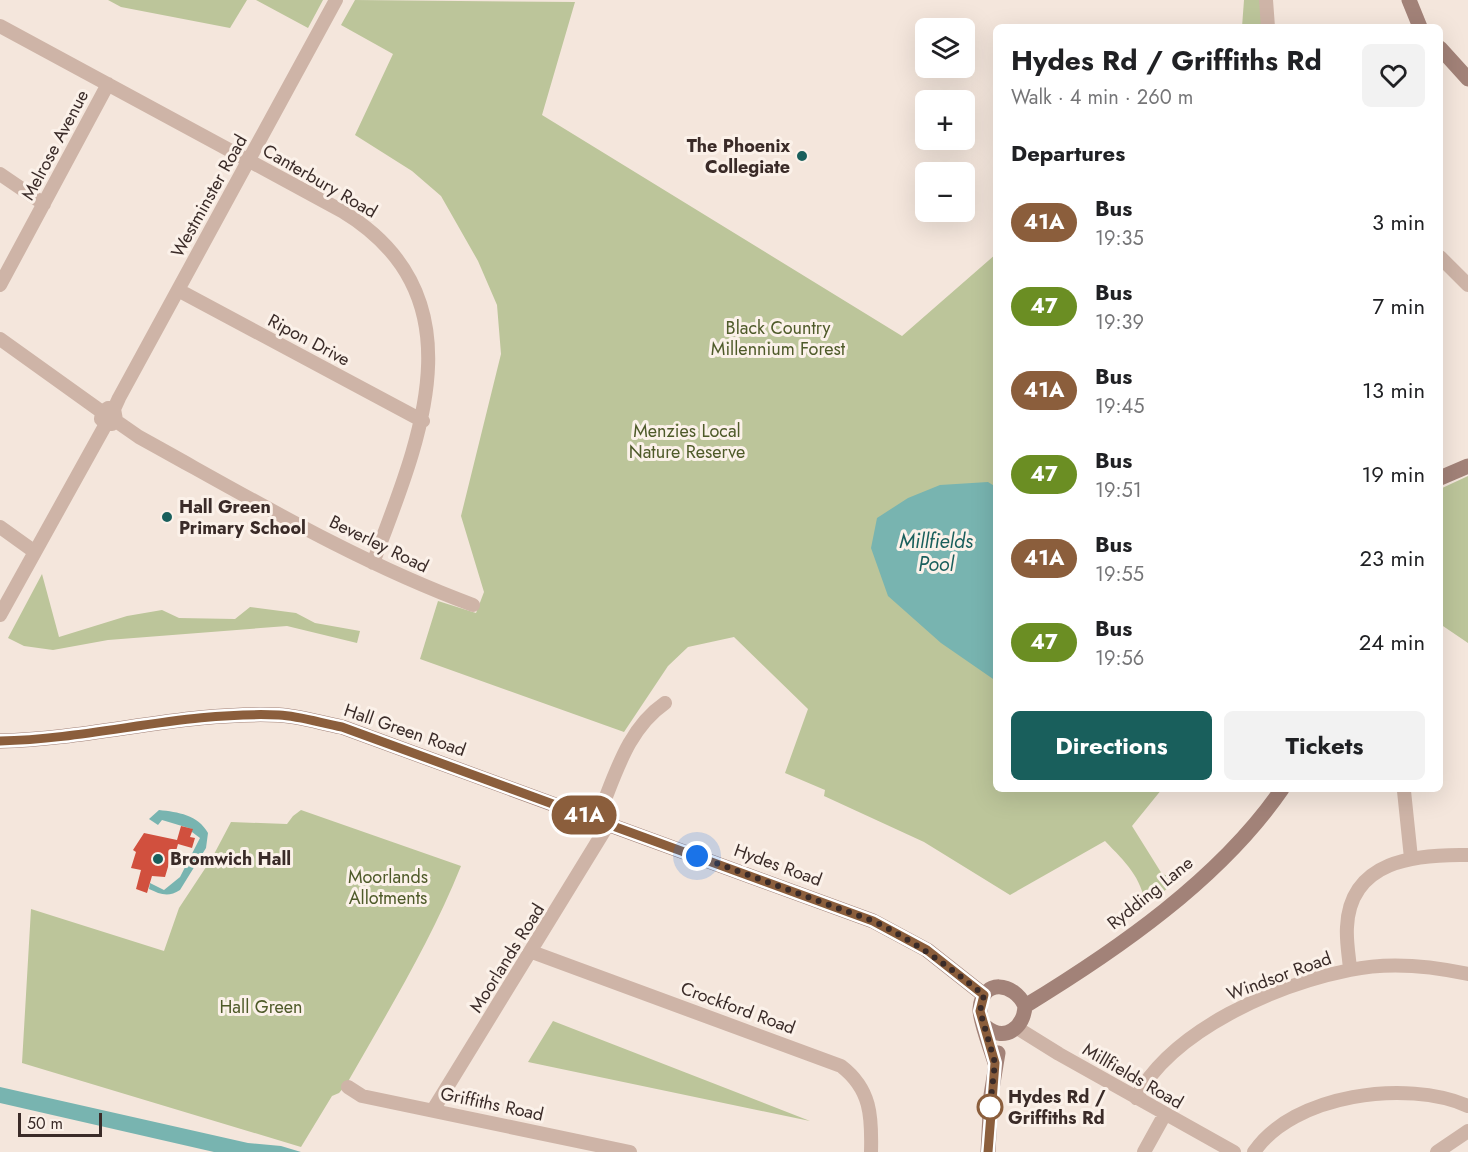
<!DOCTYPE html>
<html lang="en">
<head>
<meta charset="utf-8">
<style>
	body { margin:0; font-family:Jost,sans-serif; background:#f2f2f2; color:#202124; height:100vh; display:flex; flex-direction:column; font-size:22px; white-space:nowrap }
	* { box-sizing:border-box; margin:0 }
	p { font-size:20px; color:#757577 }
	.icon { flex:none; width:33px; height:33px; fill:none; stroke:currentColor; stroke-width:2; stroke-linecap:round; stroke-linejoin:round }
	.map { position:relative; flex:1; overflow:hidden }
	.details { position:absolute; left:993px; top:24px; width:450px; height:768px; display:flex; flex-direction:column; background:#fff; border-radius:9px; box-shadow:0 6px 24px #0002 }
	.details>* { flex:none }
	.badge { padding:0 12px; border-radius:20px; font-size:21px; line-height:39px }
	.buttons { position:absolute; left:915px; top:18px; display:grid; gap:12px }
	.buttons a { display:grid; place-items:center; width:60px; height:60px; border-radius:9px; background:#fff; box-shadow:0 6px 24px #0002; font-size:30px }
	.scale { position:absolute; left:18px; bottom:15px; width:84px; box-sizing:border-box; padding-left:6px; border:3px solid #3a2b28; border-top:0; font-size:16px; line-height:21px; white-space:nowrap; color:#3a2b28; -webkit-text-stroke:4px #fbf1e9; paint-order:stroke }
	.you { position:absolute; width:30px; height:30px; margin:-15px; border:4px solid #fff; border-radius:50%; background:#1a73e8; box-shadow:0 0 0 9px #1a73e833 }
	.map>.badge { position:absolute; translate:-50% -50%; box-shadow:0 0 0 3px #fff }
	h2 { padding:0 18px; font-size:22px; line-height:54px }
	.round { display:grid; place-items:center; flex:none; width:63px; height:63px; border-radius:9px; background:#f2f2f2 }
	.overview { display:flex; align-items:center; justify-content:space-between; height:102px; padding:0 18px }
	h1 { font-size:28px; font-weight:700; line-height:45px }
	.cta { display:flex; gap:12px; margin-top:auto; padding:12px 18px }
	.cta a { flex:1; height:69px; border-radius:9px; background:#195f5c; color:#fff; font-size:24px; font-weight:700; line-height:69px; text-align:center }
	.cta a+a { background:#f2f2f2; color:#202124 }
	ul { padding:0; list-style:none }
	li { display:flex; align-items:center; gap:18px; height:84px; padding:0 18px }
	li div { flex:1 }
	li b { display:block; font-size:22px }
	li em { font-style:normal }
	li .badge { min-width:66px; font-weight:700; text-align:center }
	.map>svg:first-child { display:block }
</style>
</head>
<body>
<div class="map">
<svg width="1468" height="1152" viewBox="0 0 1468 1152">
	<rect width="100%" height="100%" fill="#f4e6dc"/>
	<path fill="#bcc59a" d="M108,0h139l-17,28 -109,-21z
		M256,0h67l-15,28z
		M355,0l220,2 -33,113 360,221 94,-82v535h166l-30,37 30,48 16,5 -32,28c-5,-31 -20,-44 -41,-66l-95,54 -86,-53 -100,-46 1,-6 -40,-17 23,-64 -74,-72 -46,10 -20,19 -44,66 -204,-73 18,-58 38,12 8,-21 -23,-76 40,-162 -4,-49 -19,-44 -37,-65 -29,-25 -57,-36 38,-81 -52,-29z
		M1244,0h22l2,27h-26z
		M1468,476v167l-28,-19v-135z
		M42,574l17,63 68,-21 35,-6 17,8 56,1 15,-12 46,6 19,10 45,8 -3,12 -70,-17 -179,14 -55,10 -29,-4 -16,-8z
		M301,810l160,56c-31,77 -74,147 -115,219l-7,8 -7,3 -31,51 -279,-84 9,-154 133,42 15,-43 33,-50 19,-36 56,2 6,-8z
		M553,1021l257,100 -282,-59z"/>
	<path fill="#78b4b0" d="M988,482l8,5v194l-55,-38 -53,-47 -17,-48 6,-30 31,-20 32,-13z
		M159,810c19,2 39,5 49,23l-2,15 -26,42c-12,8 -20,4 -31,-1l1,-6 14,7 16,-13 20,-39 -8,-6v-3l-30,-9 -4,5 -9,-6z
		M0,1087l248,56 33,3 20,6h-87l-214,-49z"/>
	<path fill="#d1503e" d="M181,826l12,3 -3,8 5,1 -3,10 -14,-4 -2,7 -3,-1 -8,27 -13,-1 -5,17 -11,-4 5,-19 -10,-2 5,-16 -3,-2 11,-17 33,7z"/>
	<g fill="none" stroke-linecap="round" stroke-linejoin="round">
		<path stroke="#ceb4a7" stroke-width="14" d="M1266,0l2,27
			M0,26l342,185c142,86 76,232 31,352
			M0,174l44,30
			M1440,257l28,28
			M0,285l108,-201
			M178,290l245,131
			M0,339l102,73
			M114,409l-6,-1 -6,4 -1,7 4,4 7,1 4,-4 -2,-11 5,-11 217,-398
			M116,421l23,16c109,60 217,125 334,168
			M0,527l35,25
			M0,615l106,-191
			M1404,791l7,67
			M597,819c18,-42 29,-89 68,-116
			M532,952l309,114c30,23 31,50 30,86
			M1350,969c-1,-13 -4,-28 -3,-42 3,-67 69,-73 121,-72
			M1017,1028l42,26 175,98
			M348,1087l14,9 268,56
			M1136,1098c37,-69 140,-113 214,-128 37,-8 81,-4 118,4
			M433,1110l176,-287
			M1144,1152l21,-38
			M1254,1152c39,-58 153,-73 214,-46
			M1437,1152l31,-21"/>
		<path stroke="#a28278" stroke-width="15" d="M1409,0l11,27
			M1440,48l28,31
			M1440,478l28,-12
			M0,741c94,-2 184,-30 279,-26 20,1 42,8 63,12l531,194 54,29 57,45
			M1025,1006c92,-56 195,-127 257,-217
			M986,1027c19,16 38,0 39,-21 -11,-24 -43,-28 -45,3 -1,10 11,40 15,54
			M988,1152l3,-57 7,-42"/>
	</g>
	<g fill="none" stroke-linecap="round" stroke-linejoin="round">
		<defs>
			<path id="line" d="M0,741c94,-2 184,-30 279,-26 20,1 42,8 63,12l531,194 54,29 57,45 -4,16 15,52 -7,89"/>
		</defs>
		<use href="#line" stroke="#fff" stroke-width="14"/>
		<use href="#line" stroke="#8b5e3c" stroke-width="9"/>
		<path stroke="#3a2b28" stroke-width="6" stroke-dasharray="0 10.8" d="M697,856l176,65c42,20 76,46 111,74l-4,16 15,52 -5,44"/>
	</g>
	<g fill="#195f5c" stroke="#fbf1e9" stroke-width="2">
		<circle cx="802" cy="156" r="6"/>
		<circle cx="167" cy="517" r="6"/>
		<circle cx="158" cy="859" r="6"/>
	</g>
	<circle fill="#fff" stroke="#8b5e3c" stroke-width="3" cx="990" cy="1107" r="12"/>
	<g text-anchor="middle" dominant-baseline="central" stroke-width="6" stroke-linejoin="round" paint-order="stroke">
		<g font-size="18" fill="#3a2b28" stroke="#fbf1e9">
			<text transform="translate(55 145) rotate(-62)">Melrose Avenue</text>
			<text transform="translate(320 181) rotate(30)">Canterbury Road</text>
			<text transform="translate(209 196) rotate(-61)">Westminster Road</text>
			<text transform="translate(309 340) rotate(28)">Ripon Drive</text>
			<text transform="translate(379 544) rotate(26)">Beverley Road</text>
			<text transform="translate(405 730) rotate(19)">Hall Green Road</text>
			<text transform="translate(778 865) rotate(20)">Hydes Road</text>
			<text transform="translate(1150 893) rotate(-39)">Rydding Lane</text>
			<text transform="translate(507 958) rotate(-58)">Moorlands Road</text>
			<text transform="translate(1279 976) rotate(-20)">Windsor Road</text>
			<text transform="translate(738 1008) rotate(20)">Crockford Road</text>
			<text transform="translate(1133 1076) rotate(30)">Millfields Road</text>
			<text transform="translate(492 1104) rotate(12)">Griffiths Road</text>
		</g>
		<g font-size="18" font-weight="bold" fill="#3a2b28" stroke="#fbf1e9" text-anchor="start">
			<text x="790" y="146" text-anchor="end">The Phoenix<tspan x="790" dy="21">Collegiate</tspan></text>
			<text x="179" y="507">Hall Green<tspan x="179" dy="21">Primary School</tspan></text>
			<text x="170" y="859">Bromwich Hall</text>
		</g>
		<g font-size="18" fill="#4e5a29" stroke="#fbf1e9">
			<text x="778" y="328">Black Country<tspan x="778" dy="21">Millennium Forest</tspan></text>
			<text x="687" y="431">Menzies Local<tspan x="687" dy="21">Nature Reserve</tspan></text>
			<text x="388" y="877">Moorlands<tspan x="388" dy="21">Allotments</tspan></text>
			<text x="261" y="1007">Hall Green</text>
		</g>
		<g font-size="18" font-weight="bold" fill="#3a2b28" stroke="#fbf1e9" text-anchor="start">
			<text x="1008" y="1097">Hydes Rd /<tspan x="1008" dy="21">Griffiths Rd</tspan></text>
		</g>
		<g font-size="20" font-style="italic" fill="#195f5c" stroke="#fbf1e9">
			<text x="936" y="541">Millfields<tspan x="936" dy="23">Pool</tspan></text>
		</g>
	</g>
</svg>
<div class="buttons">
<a><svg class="icon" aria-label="layers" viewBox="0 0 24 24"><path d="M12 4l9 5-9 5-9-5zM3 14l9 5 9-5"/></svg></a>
<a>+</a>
<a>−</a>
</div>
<div class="scale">50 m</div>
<div class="you" style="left:697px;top:856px"></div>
<b class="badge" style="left:584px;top:815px;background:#8b5e3c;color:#fff">41A</b>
<section class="details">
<div class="overview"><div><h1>Hydes Rd / Griffiths Rd</h1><p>Walk · 4 min · 260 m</p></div><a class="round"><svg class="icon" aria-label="heart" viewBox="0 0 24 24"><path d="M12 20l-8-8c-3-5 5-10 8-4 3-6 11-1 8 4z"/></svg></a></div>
<h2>Departures</h2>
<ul>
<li><span class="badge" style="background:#8b5e3c;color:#fff">41A</span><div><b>Bus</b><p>19:35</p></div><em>3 min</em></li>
<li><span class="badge" style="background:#6b8e23;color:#fff">47</span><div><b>Bus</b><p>19:39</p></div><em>7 min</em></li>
<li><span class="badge" style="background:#8b5e3c;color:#fff">41A</span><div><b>Bus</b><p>19:45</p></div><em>13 min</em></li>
<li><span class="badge" style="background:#6b8e23;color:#fff">47</span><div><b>Bus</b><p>19:51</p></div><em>19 min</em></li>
<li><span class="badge" style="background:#8b5e3c;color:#fff">41A</span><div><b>Bus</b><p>19:55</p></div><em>23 min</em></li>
<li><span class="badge" style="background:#6b8e23;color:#fff">47</span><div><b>Bus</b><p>19:56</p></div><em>24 min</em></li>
</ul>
<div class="cta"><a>Directions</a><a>Tickets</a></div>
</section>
</div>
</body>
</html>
